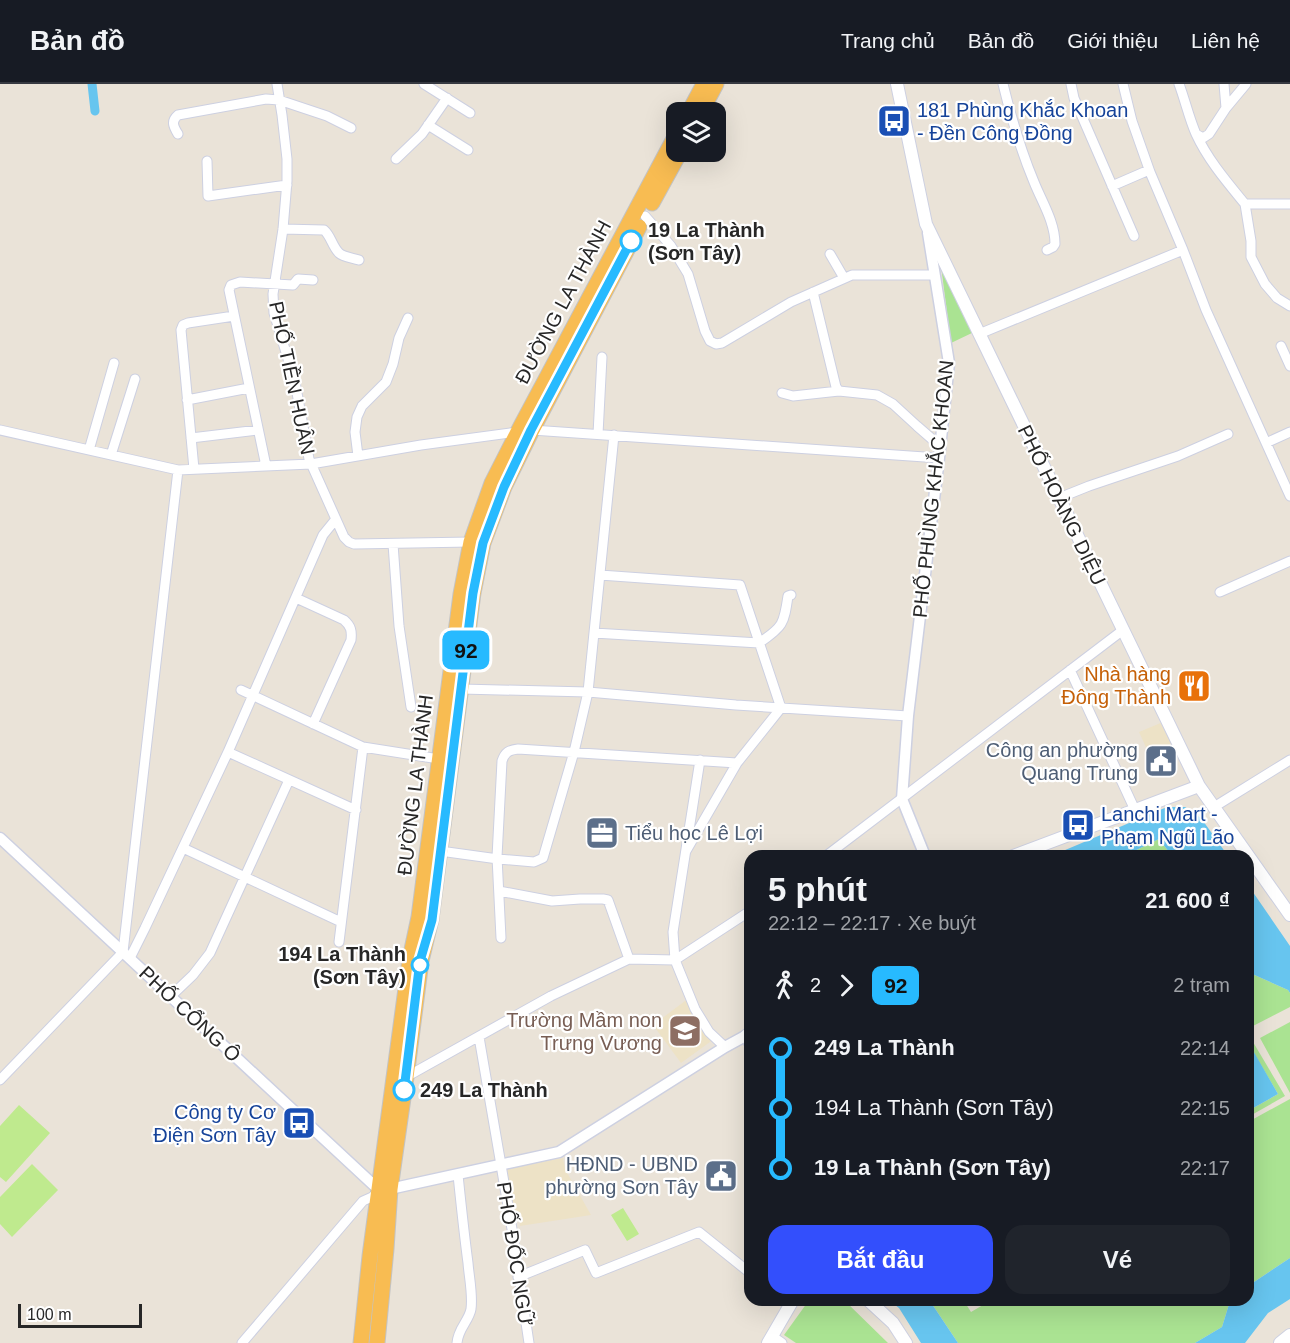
<!DOCTYPE html>
<html lang="vi">
<head>
<meta charset="utf-8">
<style>
	body { margin:0; font-family:Helvetica,sans-serif; background:#20242c; color:#f1f3f6; height:100vh; display:flex; flex-direction:column; font-size:22px; white-space:nowrap }
	* { box-sizing:border-box; margin:0 }
	p { font-size:20px; color:#9ea1a6 }
	.icon { flex:none; width:33px; height:33px; fill:none; stroke:currentColor; stroke-width:2; stroke-linecap:round; stroke-linejoin:round }
	.map { position:relative; flex:1; overflow:hidden }
	.sheet { position:absolute; left:744px; top:766px; width:510px; height:456px; display:flex; flex-direction:column; background:#171b24; border-radius:18px; box-shadow:0 6px 24px #0002 }
	.sheet>* { flex:none }
	.badge { padding:0 12px; border-radius:9px; font-size:21px; line-height:39px }
	.tools { position:absolute; left:666px; top:18px; display:grid; gap:12px }
	.tools a { display:grid; place-items:center; width:60px; height:60px; border-radius:12px; background:#171b24; box-shadow:0 6px 24px #0002; font-size:30px }
	.scale { position:absolute; left:18px; bottom:15px; width:124px; box-sizing:border-box; padding-left:6px; border:3px solid #272727; border-top:0; font-size:16px; line-height:21px; white-space:nowrap; color:#272727; -webkit-text-stroke:4px #fff; paint-order:stroke }
	.map>.badge { position:absolute; translate:-50% -50%; box-shadow:0 0 0 3px #fff }
	.legs { display:flex; align-items:center; gap:9px; height:66px; padding:0 24px; font-size:20px }
	.legs p { margin-inline-start:auto }
	.head { display:flex; align-items:center; justify-content:space-between; height:102px; padding:0 24px }
	h1 { font-size:33px; font-weight:800; line-height:45px }
	.action { display:flex; gap:12px; margin-top:auto; padding:12px 24px }
	.action a { flex:1; height:69px; border-radius:18px; background:#334ffc; color:#fff; font-size:24px; font-weight:800; line-height:69px; text-align:center }
	.action a+a { background:#20242c; color:#f1f3f6 }
	ul { padding:0 24px; list-style:none }
	li { display:flex; align-items:center; gap:21px; height:60px; font-size:22px }
	li i { display:grid; place-items:center; width:9px; height:100%; margin:0 8px; background:currentColor }
	li i::after { content:''; width:15px; height:15px; margin:-8px; border:4px solid; border-radius:50%; background:#171b24 }
	li p { margin-inline-start:auto }
	li:first-child i { background:linear-gradient(#0000 50%,currentColor 0) }
	li:last-child i { background:linear-gradient(currentColor 50%,#0000 0) }
	header { display:flex; align-items:center; gap:36px; box-sizing:border-box; height:84px; padding:0 30px; background:#171b24; border-bottom:2px solid #363941 }
	header strong { font-size:28px }
	nav { display:flex; gap:33px; margin-inline-start:auto; font-size:21px }
	.map>svg:first-child { display:block }
</style>
</head>
<body>
<header>
<strong>Bản đồ</strong>
<nav><a>Trang chủ</a><a>Bản đồ</a><a>Giới thiệu</a><a>Liên hệ</a></nav>
</header>
<div class="map">
<svg width="1290" height="1259" viewBox="0 0 1290 1259">
	<rect width="100%" height="100%" fill="#eae3d8"/>
	<path fill="#ede2c6" d="M1163,638l9,21 -23,11 -10,-22z
		M689,914l28,39 -36,26 -28,-38z
		M563,1074l2,11 26,46 -71,11 -1,-12 -8,1 -7,-47z"/>
	<path fill="#aae392" d="M941,182l33,66 -23,11z
		M1159,755l13,17h-48z
		M1248,886l2,3 38,17 2,3v14l-37,19 -5,-10z
		M1290,938v71l-30,-55z
		M1253,958l32,54 -37,21v-6l30,-17 -27,-46 -3,1v-4z
		M1290,1015v159l-42,28v-164z
		M817,1216l28,1 43,42h-92l-12,-8 23,-32z
		M983,1216l247,1 -8,26 -27,16h-237l-28,-42h34l7,11 12,-7z"/>
	<path fill="#bfea8e" d="M19,1021l31,28 -44,49 -6,-5v-51z
		M32,1080l26,26 -46,47 -12,-13v-27z
		M623,1124l16,26 -12,7 -16,-26z"/>
	<path fill="#67c5ef" d="M1167,723h18l16,11 27,38h-56l-13,-17 -35,17h-73z
		M1248,801l42,61v47l-2,-3 -38,-17 -2,-3z
		M1251,963l27,47 -30,17v-62z
		M1290,1174v41l-22,14 -23,30h-50l27,-16 8,-26 18,-1v-14z
		M890,1217h40l28,42h-37l-22,-35z"/>
	<g fill="none" stroke-linecap="round" stroke-linejoin="round">
		<path stroke="#67c5ef" stroke-width="9" d="M92,0l3,27"/>
		<defs>
			<path id="minor" d="M277,0l5,31 5,44v22l-4,48 -10,65 1,19 21,69 14,77 35,78 5,5 5,2 117,-2
				M424,0l46,29
				M1003,0c8,33 18,67 31,98 8,20 21,40 21,62l-2,3 -6,3
				M1071,0l3,14 60,138
				M1123,0l9,37 18,51 33,78 23,60 84,186
				M1179,0c6,16 10,34 17,50 12,26 31,48 49,70h45
				M1226,24l20,-24
				M428,41l40,25
				M178,50c-5,-8 -7,-13 0,-19l88,-16 13,1 48,16 24,12
				M1196,50l7,4 6,-4 17,-26 -2,-24
				M396,75l26,-25 25,-36
				M207,77l1,35 79,-11
				M1112,102l37,-16
				M1245,120l6,37v16l14,27 12,14 13,8
				M645,132l26,30 17,28 17,57 5,10 6,3 6,-1 69,-41 61,-27h82
				M283,145l41,1c7,6 8,16 15,23 4,4 14,5 20,7
				M830,170l14,24
				M813,208l23,95 3,4 38,4 16,9 24,22 23,20
				M979,250l204,-84
				M1281,262l9,20
				M782,309l11,3 46,-5
				M187,316l62,-12
				M0,346l178,40 133,-6 110,-19 96,-13
				M532,346l407,28
				M598,350l4,-77
				M191,354l67,-8
				M1266,359l24,-11
				M89,366l25,-87
				M111,371l24,-76
				M358,372l-3,-24 2,-15 5,-11 24,-24 7,-18 6,-26 9,-20
				M266,382l-37,-176 2,-5 9,-3 53,3 5,-6 15,1
				M194,385l-13,-139 2,-5 5,-2 46,-7
				M1059,414l30,-12 89,-30 50,-22
				M393,460l6,82 12,81
				M600,491l140,10 41,123 -44,55 -51,88
				M1220,508l70,-31
				M296,514l48,22c7,6 8,11 7,20l-38,84
				M594,549l165,10c24,-16 25,-19 29,-47l3,-1
				M1070,586l65,140
				M461,605l127,3 148,13 172,11
				M241,606l122,57 76,12
				M228,668l128,58
				M700,676l-27,172 2,28 20,49 14,23 16,15
				M1214,723l76,-47
				M183,764l158,74
				M440,767l58,8 36,3 9,-4 31,-106 14,-60 26,-257
				M826,772l297,-226
				M499,807l53,10 28,-2h23l5,1 21,59
				M501,854l-4,-81 5,-96c3,-9 7,-11 16,-12l219,14
				M339,858l24,-195
				M130,874l15,-30 83,-176 95,-217 13,-16
				M675,876l75,-49
				M171,912l22,-21 17,-22 79,-173
				M479,953l33,192 17,114
				M406,993l145,-81 78,-37 46,1
				M0,996l123,-128 55,-482
				M518,1193l67,-27 11,23 103,-41 51,41
				M772,1252l10,7
				M242,1259l121,-142 9,-4 6,-5
				M457,1259c1,-15 12,-22 14,-34 2,-15 -2,-32 -3,-46 -4,-30 -7,-59 -10,-88"/>
			<path id="tertiary" d="M0,754l379,352 11,-1 18,-4 151,-33 166,-105 22,-12
				M925,772l-23,-57 6,-83 31,-258 10,-95 -21,-130"/>
			<path id="secondary" d="M897,0l29,140 273,562 91,129
				M1013,772l186,-70
				M750,949l-3,2 3,8
				M868,1216l25,23 13,20
				M768,1259l25,-43
				M1280,1259l10,-8"/>
			<path id="trunk" d="M689,28l15,-28
				M701,28l15,-28
				M652,119l28,-51
				M361,1259l9,-87 40,-297 9,-42 42,-323 10,-52 21,-59 29,-57 155,-291
				M377,1259l9,-94 4,-60 16,-112 15,-116 10,-42 42,-326 10,-50 21,-56 28,-57 107,-203"/>
		</defs>
		<use href="#minor" stroke="#cdd0e1" stroke-width="11"/>
		<use href="#tertiary" stroke="#cdd0e1" stroke-width="13"/>
		<use href="#secondary" stroke="#cdd0e1" stroke-width="14"/>
		<use href="#trunk" stroke="#c3c3c3" stroke-width="17"/>
		<use href="#minor" stroke="#fff" stroke-width="9"/>
		<use href="#tertiary" stroke="#fff" stroke-width="10"/>
		<use href="#secondary" stroke="#fff" stroke-width="12"/>
		<use href="#trunk" stroke="#f8bc52" stroke-width="15"/>
	</g>
	<g fill="none" stroke-linecap="round" stroke-linejoin="round">
		<defs>
			<path id="line-1" d="M404,1006l16,-129 12,-41 41,-327 10,-50 21,-56 27,-57 100,-189"/>
		</defs>
		<use href="#line-1" stroke="#fff" stroke-width="14"/>
		<use href="#line-1" stroke="#27baff" stroke-width="9"/>
	</g>
	<defs>
		<symbol id="bus-square" viewBox="-11 -11 22 22"><rect x="-9" y="-9" width="18" height="18" rx="4" fill="#1a4fb4" stroke="#fff"/><path d="M-5-6H5V4H4V6H2V4H-2V6H-4V4H-5ZM-3.5-4V0h7V-4ZM-3.5 1.2v1.5H-2V1.2ZM2 1.2v1.5H3.5V1.2Z" fill="#fff"/></symbol>
		<symbol id="restaurant-square" viewBox="-11 -11 22 22"><rect x="-9" y="-9" width="18" height="18" rx="4" fill="#e8710a" stroke="#fff"/><path d="M-5-6h1v4h1v-4h1v4h1v-4h1v5L-1.5 .5V6h-2V.5L-5-1ZM5-6V6H3V1.5H1.5Q1.5-4 5-6Z" fill="#fff"/></symbol>
		<symbol id="civic-square" viewBox="-11 -11 22 22"><rect x="-9" y="-9" width="18" height="18" rx="4" fill="#5c6f8a" stroke="#fff"/><path d="M-.6-6.5H3V-4.5H.6V-3L4-1V1h2V6H-6V1h2V-1L-.6-3ZM-1.2 2.5V6h2.4V2.5Z" fill="#fff"/></symbol>
		<symbol id="office-square" viewBox="-11 -11 22 22"><rect x="-9" y="-9" width="18" height="18" rx="4" fill="#5c6f8a" stroke="#fff"/><path d="M-6-3h4V-5.5h4V-3h4V5H-6ZM-1-4.5V-3h2v-1.5ZM-6 0V1H6V0Z" fill="#fff"/></symbol>
		<symbol id="school-square" viewBox="-11 -11 22 22"><rect x="-9" y="-9" width="18" height="18" rx="4" fill="#8d6e63" stroke="#fff"/><path d="M0-5L7-2L0 1L-7-2ZM-4 1L0 2.5L4 1V4Q0 6-4 4Z" fill="#fff"/></symbol>
	</defs>
	<g fill-rule="evenodd">
		<use href="#bus-square" x="875" y="18" width="38" height="38"/>
		<use href="#restaurant-square" x="1175" y="583" width="38" height="38"/>
		<use href="#civic-square" x="1142" y="658" width="38" height="38"/>
		<use href="#bus-square" x="1059" y="722" width="38" height="38"/>
		<use href="#office-square" x="583" y="730" width="38" height="38"/>
		<use href="#school-square" x="666" y="928" width="38" height="38"/>
		<use href="#bus-square" x="280" y="1020" width="38" height="38"/>
		<use href="#civic-square" x="702" y="1073" width="38" height="38"/>
	</g>
	<g fill="#fff" stroke="#27baff" stroke-width="3">
		<circle cx="631" cy="157" r="10"/>
		<circle cx="420" cy="881" r="8"/>
		<circle cx="404" cy="1006" r="10"/>
	</g>
	<g text-anchor="middle" dominant-baseline="central" stroke-width="4.5" stroke-linejoin="round" paint-order="stroke">
		<g font-size="20" fill="#164399" stroke="#fff" text-anchor="start">
			<text x="917" y="26">181 Phùng Khắc Khoan<tspan x="917" dy="23">- Đền Công Đồng</tspan></text>
			<text x="1101" y="730">Lanchi Mart -<tspan x="1101" dy="23">Phạm Ngũ Lão</tspan></text>
			<text x="276" y="1028" text-anchor="end">Công ty Cơ<tspan x="276" dy="23">Điện Sơn Tây</tspan></text>
		</g>
		<g font-size="20" font-weight="bold" fill="#272727" stroke="#fff" text-anchor="start">
			<text x="648" y="146">19 La Thành<tspan x="648" dy="23">(Sơn Tây)</tspan></text>
			<text x="406" y="870" text-anchor="end">194 La Thành<tspan x="406" dy="23">(Sơn Tây)</tspan></text>
			<text x="420" y="1006">249 La Thành</text>
		</g>
		<g font-size="20" fill="#272727" stroke="#fff">
			<text transform="translate(563 218) rotate(-62)">ĐƯỜNG LA THÀNH</text>
			<text transform="translate(292 294) rotate(78)">PHỐ TIỀN HUÂN</text>
			<text transform="translate(933 405) rotate(-84)">PHỐ PHÙNG KHẮC KHOAN</text>
			<text transform="translate(1062 421) rotate(64)">PHỐ HOÀNG DIỆU</text>
			<text transform="translate(415 701) rotate(-83)">ĐƯỜNG LA THÀNH</text>
			<text transform="translate(190 930) rotate(43)">PHỐ CỔNG Ô</text>
			<text transform="translate(515 1170) rotate(81)">PHỐ ĐỐC NGỮ</text>
		</g>
		<g font-size="20" fill="#c56008" stroke="#fff" text-anchor="end">
			<text x="1171" y="590">Nhà hàng<tspan x="1171" dy="23">Đông Thành</tspan></text>
		</g>
		<g font-size="20" fill="#4e5e75" stroke="#fff" text-anchor="end">
			<text x="1138" y="666">Công an phường<tspan x="1138" dy="23">Quang Trung</tspan></text>
			<text x="625" y="749" text-anchor="start">Tiểu học Lê Lợi</text>
			<text x="698" y="1080">HĐND - UBND<tspan x="698" dy="23">phường Sơn Tây</tspan></text>
		</g>
		<g font-size="20" fill="#785e54" stroke="#fff" text-anchor="end">
			<text x="662" y="936">Trường Mầm non<tspan x="662" dy="23">Trưng Vương</tspan></text>
		</g>
	</g>
</svg>
<div class="tools">
<a><svg class="icon" aria-label="layers" viewBox="0 0 24 24"><path d="M12 4l9 5-9 5-9-5zM3 14l9 5 9-5"/></svg></a>
</div>
<div class="scale">100 m</div>
<b class="badge" style="left:466px;top:566px;background:#27baff;color:#111">92</b>
<section class="sheet">
<div class="head"><div><h1>5 phút</h1><p>22:12 – 22:17 · Xe buýt</p></div><b>21 600 ₫</b></div>
<div class="legs"><svg class="icon" aria-label="walk" viewBox="0 0 24 24"><circle cx="13" cy="4" r="2"/><path d="M13 8l-2 6 4 7M11 14l-3 7M7 12l3-4h3l4 4"/></svg>2<svg class="icon" aria-label="forward" viewBox="0 0 24 24"><path d="M9 5l7 7-7 7"/></svg><b class="badge" style="background:#27baff;color:#111">92</b><p>2 trạm</p></div>
<ul>
<li><i style="color:#27baff"></i><b>249 La Thành</b><p>22:14</p></li>
<li><i style="color:#27baff"></i><span>194 La Thành (Sơn Tây)</span><p>22:15</p></li>
<li><i style="color:#27baff"></i><b>19 La Thành (Sơn Tây)</b><p>22:17</p></li>
</ul>
<div class="action"><a>Bắt đầu</a><a>Vé</a></div>
</section>
</div>
</body>
</html>
